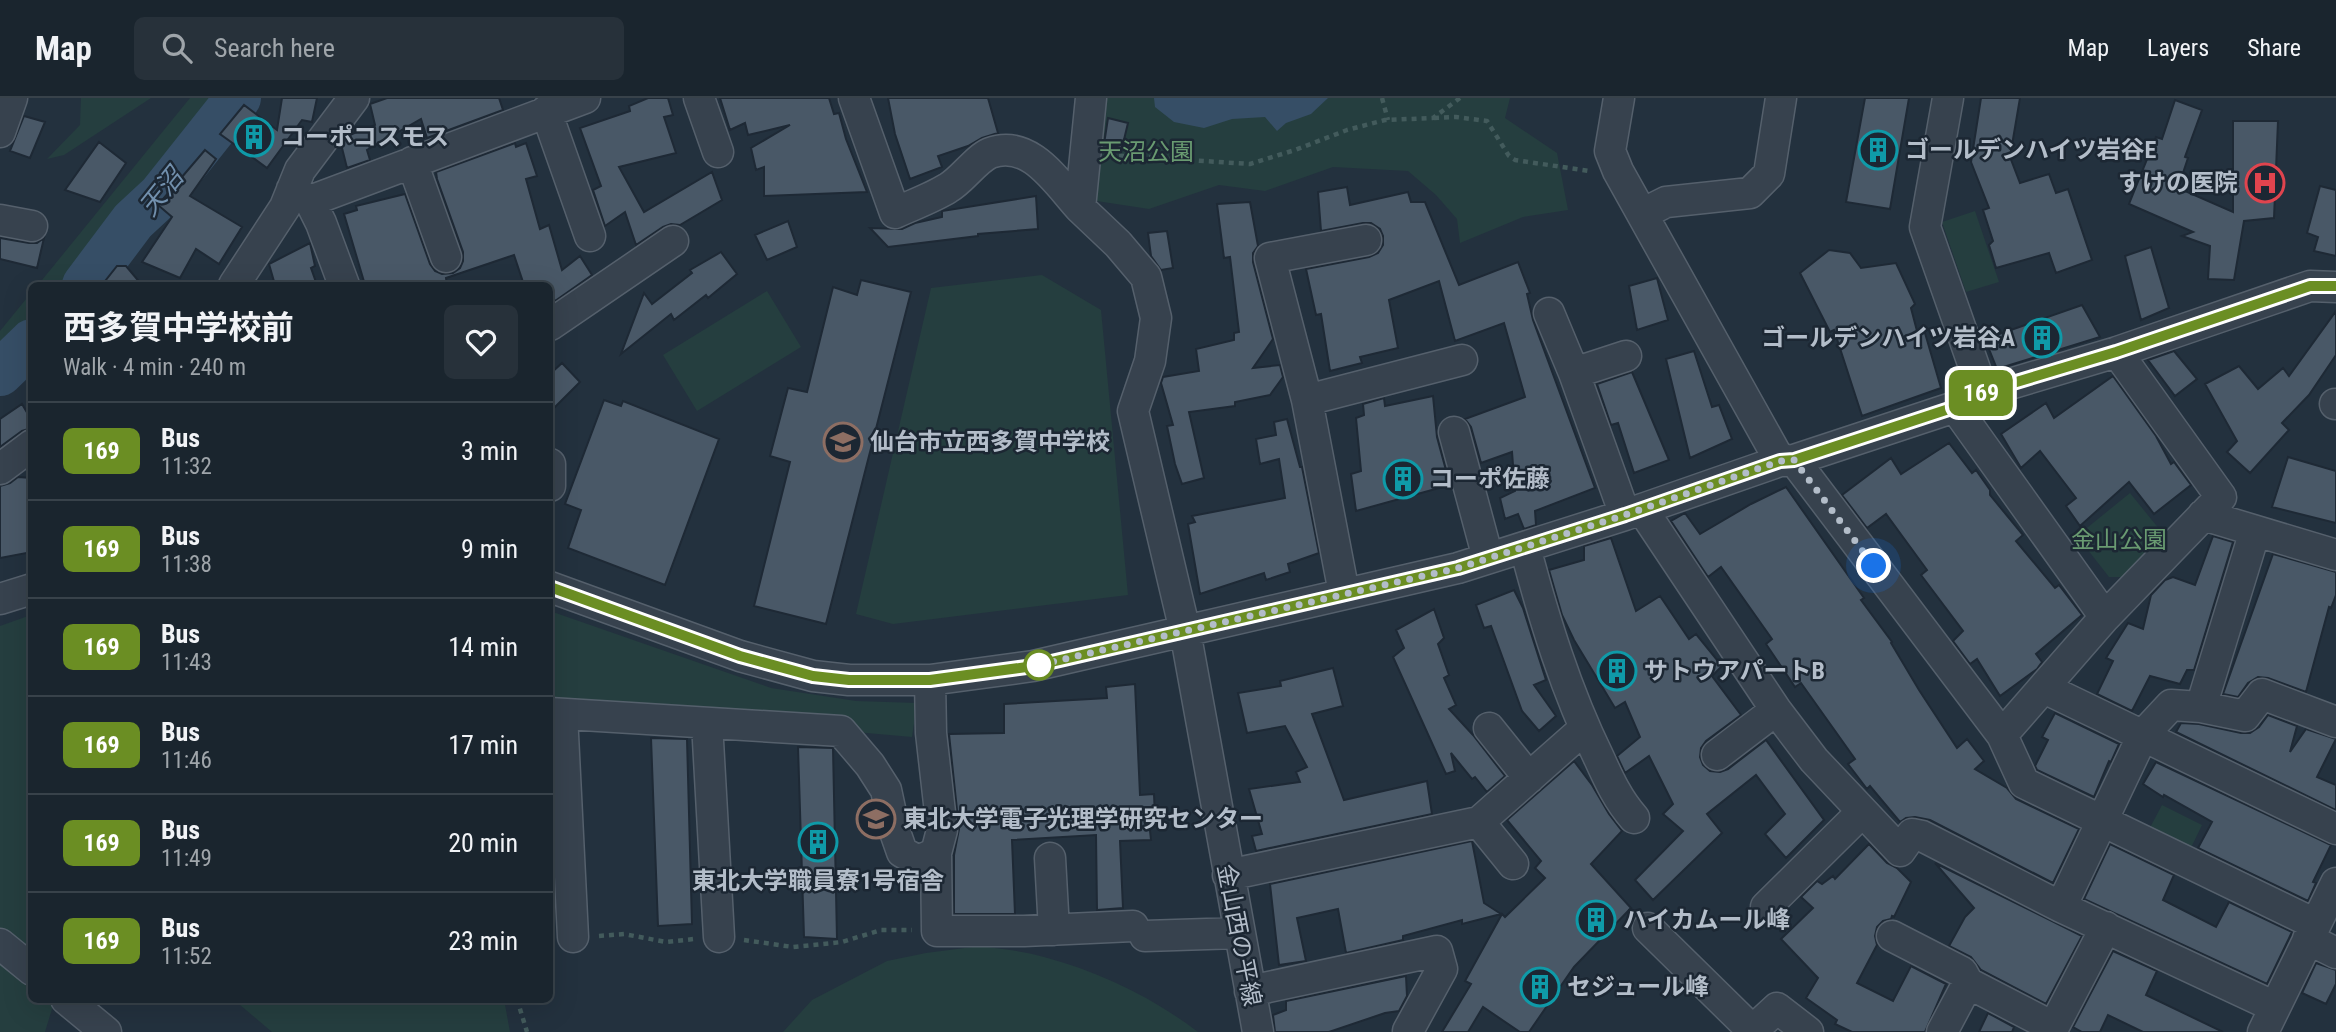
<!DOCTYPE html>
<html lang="en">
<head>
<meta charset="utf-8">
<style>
	body { margin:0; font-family:"Roboto Condensed","Noto Sans JP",sans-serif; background:#27313a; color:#f1f3f6; height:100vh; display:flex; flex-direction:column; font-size:26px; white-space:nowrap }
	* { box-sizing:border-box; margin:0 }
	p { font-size:23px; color:#9fa5aa }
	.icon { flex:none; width:38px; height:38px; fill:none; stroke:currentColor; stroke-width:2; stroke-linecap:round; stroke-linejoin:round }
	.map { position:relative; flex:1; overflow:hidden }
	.side { position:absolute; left:28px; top:184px; width:525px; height:721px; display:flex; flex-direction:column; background:#1a252e; border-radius:10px; box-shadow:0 7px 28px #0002,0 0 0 2px #38424a }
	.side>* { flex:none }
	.badge { padding:0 14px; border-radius:10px; font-size:24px; line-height:46px }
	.you { position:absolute; width:35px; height:35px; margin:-18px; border:5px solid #fff; border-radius:50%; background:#1a73e8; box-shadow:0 0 0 10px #1a73e833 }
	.map>.badge { position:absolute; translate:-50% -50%; box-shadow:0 0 0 4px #fff }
	.round { display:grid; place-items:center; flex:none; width:74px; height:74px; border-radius:10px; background:#27313a }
	.head { display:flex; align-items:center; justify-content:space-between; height:119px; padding:0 35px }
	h1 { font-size:33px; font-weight:700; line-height:52px }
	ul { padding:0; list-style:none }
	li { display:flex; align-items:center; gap:21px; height:98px; padding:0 35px; border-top:2px solid #38424a }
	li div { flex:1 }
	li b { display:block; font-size:26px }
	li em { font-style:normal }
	li .badge { min-width:77px; font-weight:700; text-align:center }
	header { display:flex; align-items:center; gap:42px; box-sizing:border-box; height:98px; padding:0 35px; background:#1a252e; border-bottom:2px solid #38424a }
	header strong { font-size:33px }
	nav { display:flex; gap:38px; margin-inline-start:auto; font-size:24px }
	.search { width:490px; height:63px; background:#27313a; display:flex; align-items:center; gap:18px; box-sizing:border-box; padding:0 24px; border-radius:10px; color:#9fa5aa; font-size:26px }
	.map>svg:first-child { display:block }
</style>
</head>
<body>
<header>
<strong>Map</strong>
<div class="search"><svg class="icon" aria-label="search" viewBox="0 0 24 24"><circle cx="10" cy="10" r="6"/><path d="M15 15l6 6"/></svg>Search here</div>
<nav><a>Map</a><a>Layers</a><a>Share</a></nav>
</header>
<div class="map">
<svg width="2336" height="934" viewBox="0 0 2336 934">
	<rect width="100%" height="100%" fill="#23313e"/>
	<path fill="#253e3f" d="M81,0h70l-87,57 -17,4 33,-34z
		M190,0h44l-164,187h-32z
		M1096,0h414l-5,20 52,35 11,57 -45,7 -63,26 -3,-24 -21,-24 -28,-24 -75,-4 -68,24 -46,-6 -70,24 -59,-9z
		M1975,113l24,71 -33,10 -24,-70z
		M1042,177l59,35 27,285 -235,29 -37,-10 75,-326z
		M767,193l34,56 -104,64 -34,-56z
		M31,195v36l-31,36v-34z
		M2130,395l34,42 -40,42h-15l-32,-41z
		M550,513l221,77 85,13 61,2 -5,34 -362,-32z
		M31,517l1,384h23l-10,33h-45v-406z
		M2162,707l40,20 -16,33 -41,-21z
		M980,848c21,3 43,5 64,11 56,15 108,40 154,75h-415l29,-32 75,-39 39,-8z
		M233,901h271l6,33h-238z"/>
	<path fill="#364e66" d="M1154,0h174l-17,16 -25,9 -9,8 -12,-14 -33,2 -28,9 -30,-6 -19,-15z"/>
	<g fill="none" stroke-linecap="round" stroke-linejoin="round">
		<path stroke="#364e66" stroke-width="46" d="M85,187l48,-64 28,-26 77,-97
			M0,275l32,-31"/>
	</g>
	<path fill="#495867" stroke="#1e2935" stroke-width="2" d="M282,0h35l-5,24 -10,-2 -35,48 -47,-34 24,-29 33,25z
		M387,0h112l4,12 -76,28 -6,-19 -54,31 3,10 -23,8 -6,-24 6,-8 28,-11 -5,-21z
		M648,0h20l5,17 -9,2 12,36 -57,14 25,45 68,-40 10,28 -42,25 -9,-1 -8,3 -27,18 -11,-33 -20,14 -12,-36 8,-4 -21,-58 50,-17 -1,-5z
		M720,0h109l5,16 5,-1 7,26 21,53 -103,4v-29l-8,3 -5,-22 39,-23 -42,10 -3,-12 -15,7z
		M888,0h100l10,35 -16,5 -14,8 -30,10 4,11 -32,12 -15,-45z
		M1865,0h44l-19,111 -44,-7z
		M1981,0h39l-10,59 10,26 29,-9 7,19 12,-4 24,71 -36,13 -7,-20 -53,15 -7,-23 4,-4 -10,-31 6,-2 -18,-46z
		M2175,2l27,10 -17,47 3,1 -10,30 55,24v-91h45l-4,97 -30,3 -10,59 -26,-1 2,-33 -28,-10 11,-4 -64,-28 27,-67 6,2z
		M24,18l21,6 -15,36 -20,-7z
		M1108,20l20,5 -6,25 -18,-4z
		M99,44l27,21 -26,39 -35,-12z
		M515,45l1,4 10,-4 11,33 -11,3 14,50 9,-4 13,45 18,-14 12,19 -37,26 -5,-7v-9h-26l-10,-30 -68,23 1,7h-82l-21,-71 13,-4 -1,-4 49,-12 25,70 5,7 7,3 11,-1 7,-5 3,-7v-9l-26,-73 -1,-7z
		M205,52l11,9 -26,37 52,31 -23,37 -23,-15 -16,29 -38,-16 30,-45 -14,-12z
		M2320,88l16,4v66l-22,-5 4,-14 -11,-4z
		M1347,89l3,18 58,-13 3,10h14l34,83 59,-23 12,31 -3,1 6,26 62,168 -60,23 1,14 -12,4 -6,-15 -13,5 -5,-21 15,-7 -3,-39 -31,11 -10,-36 -6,-8 60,-22 -21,-74 -49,18 -16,-60 -50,19 9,48 -38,9 2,6 -32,8 -9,-57 -5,1 -10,-46 63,-12 9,-4 5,-8v-9l-3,-7 -9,-6h-8l-42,8 -3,-39z
		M1036,98l2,33 -60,5v2l-90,11 -18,-19 32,1 13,-6 27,-6v-6z
		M1250,104l8,44 -5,7v9l20,77 -20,29 27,-3 3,12 -13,18 -35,7v4l-46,6 15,66 -22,6 -7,-20 -8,-38 6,-1 -12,-42 2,-6 36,-6 -3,-22 38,-9v-7l5,-1 -9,-75 -6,1 -7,-54z
		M788,123l9,26 -30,13 -12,-25z
		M1167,133l6,37 -12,2 -10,-14 -3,-23z
		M0,140l29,5h8l7,-5 -7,30 -37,-9z
		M310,145l5,23 -4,2 6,17h-42l-6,-21z
		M2151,149l18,61 -28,12 -16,-64z
		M1829,152l21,3 11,15 35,-5 19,41 -4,4 6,23 8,2 16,55 -79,28 -28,-86 -4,2 -30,-59z
		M721,154l16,22 -29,24 -2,-3 -32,25 -3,-6 -50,40 23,-61 8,11 40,-31 -2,-3z
		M117,168h9l16,19h-40z
		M1657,180l11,42 -31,10 -8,-44z
		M861,182l50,12 -85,332 -72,-18 36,-144 -20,-6 18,-68 19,4 26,-105 24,8z
		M2082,207l18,32 -103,32 -12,-30z
		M2336,213v44l-27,40 -27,28 7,7 -39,43 -23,-21 10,-11 -32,-57 34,-18 19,23 25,-21 6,8z
		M1694,253l18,56 7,-2 13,34 -42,19 -24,-99z
		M2174,253l23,28 -22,17 -27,-36z
		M562,265l18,19 -30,30v-38z
		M1632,274l37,88 -35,13 -16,-50 -7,2 -14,-41z
		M2113,278l43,60 15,28 3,-2 17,23 -37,29 -25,-32 -49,44 -14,-20 10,-8 -36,-47 -19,17 -20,-34 45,-31 8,15z
		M1433,298l4,41 13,48 -94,26 -5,-37 10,-3 -5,-53 8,-3 -1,-11 21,-6 1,8z
		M604,302l17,6 2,-5 96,38 -54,146 -97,-37 13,-38 -16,-6z
		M22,306l10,17v7l-10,3 -22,16v-28z
		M1287,321l13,48h2l17,86 -31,11 2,8 -24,8 -2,-7 -64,21 -12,-70 7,-2 -3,-6 93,-18 -6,-39 -19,5 -4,-25 20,-4 -2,-13z
		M1949,345l23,30 4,-3 14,20v5l33,40 -7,6 39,47 4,-3 23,30 -46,39 6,8 -5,7 -37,27 -23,-37 -7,5 -17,-23 10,-10 -42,-56 6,-5 -41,-56 -19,14 -25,-33 49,-37 10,16z
		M2288,359l48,14v52l-64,-16z
		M18,379l14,1v74l-32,6v-72l10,-3z
		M1786,389l78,111 -3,2 31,42 -1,1 28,47 38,58 10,-9 17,22 -9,8 32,19 9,11 63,30 -26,54 -123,-63 -15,-3 -9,1 -6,4 -30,-36 -3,3 -19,-25 7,-5 -54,-76 -6,4 -29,-43 6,-5 -51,-72 -13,10 -37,-56 14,-8 15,21 51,-30z
		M2213,438l20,6 -39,128h-7l-7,14 -30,-8 -18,35 -35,-17 16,-33 -7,-3 22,-35 15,6 8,-34 14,-15 8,-3 22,8z
		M1611,440l25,73 24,-15 29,43 7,-5 26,32 -10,10 29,39 -35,26 -5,7 -1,9 3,8 7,6 10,1 8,-3 38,-29 58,80 -38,38 -21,-24 20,-20 -29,-39 -49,39 15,19 -69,67 -18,-20 48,-49 -20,-17 10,-10 -24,-48 -24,17 -8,-17 23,-19 -15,-35 -10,6 -41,-68 -12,-25 -13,-45 35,-10v-14z
		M2273,456l63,18v23l-5,13 -2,-1 -23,85 -38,-14 -10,-1 -10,6 -10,14 -15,-3z
		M1514,492l9,18 23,72 -12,5 22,31 -17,15 -17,-20 -31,-85 -7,2 -8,-23z
		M1434,511l10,29 -6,6 11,31 -5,3 12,27 -7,4 24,26 32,41 -18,16 -12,-15 -3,2 -21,-26 4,18 -9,3 -53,-117 11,-9 -8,-18z
		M1333,570l10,38 -31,8 32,86 83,-19 5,33 -176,37 -4,-15 10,-2 -13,-45 51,-7 -4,-10 11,-5 -22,-41 -38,7 -9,-40 43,-7 -1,-5z
		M1135,586l5,111 14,-1 1,23 -6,4 2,19 -31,1 3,67 -26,2 -1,-75 -84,5 3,74h-61v-59l5,-26 -10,-95 55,-1v-29l103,-6 -1,-11z
		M2055,615l64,31 -8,18 -2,-1 -15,36 -57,-27 -2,-4 13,-26 -6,-3z
		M2268,617l29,11 -7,26 16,-23 30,10 -19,38 19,8v25l-160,-78 5,-9 18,1 42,9h9l9,-6z
		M651,640l36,1 5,185 -34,2z
		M798,649l35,1 4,191 -33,-2z
		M1574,663l18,24 17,29 13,17 -31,33 40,44 -57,59 -45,65h-9l-37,-25 -15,25h-26l29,-48 -6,-3 37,-67 3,3 40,-39 -10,-10 6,-7 -34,-41z
		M2156,664l175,83 -18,37 3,1 -8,18 -110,-53 14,-26 -48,-27 -1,2 -20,-13z
		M1472,743l12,62 17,11 -39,10v-4l-59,16v4l-57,13 -8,-44 -41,9 9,43 -27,4 -9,-81z
		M1869,746l18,19 10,5 14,14 -17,35 -2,-1 -1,3 -8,2 -6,6 -2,9 2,9 -20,38 36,18 18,-35 35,18 -21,48h-73l-17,-8 2,-4 -31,-22 12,-20 -37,-39 32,-31 -12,-11 16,-16 5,3 11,-8 2,3z
		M2110,746l64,31 -11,25 53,27 13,-25 63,30 -25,52 -183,-85z
		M1935,765l147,73 -36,68 -65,-34 -10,-13 -22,-11 16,-29 9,-9z
		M2113,853l44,20 -11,24 77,37h-80l-35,-17 -8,17h-18l-9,-5z
		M2316,865l20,7v14l-10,20 -24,-11z
		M1406,878l1,20 -8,15 -14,2 -56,19h-54l-2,-17 13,-5v-9z
		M1988,915l26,14 -2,5h-33z"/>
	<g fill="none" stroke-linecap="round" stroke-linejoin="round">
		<defs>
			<path id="minor" d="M699,0l19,54
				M854,0l41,115c17,-8 37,-15 53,-25 14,-8 28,-29 42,-35 40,-15 67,30 90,55
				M1091,0l-11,110 38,36 28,33 10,41 -6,43 -17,50 52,220 73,401
				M1619,0l-9,53 8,20 162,290
				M1948,0l-23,129 58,165
				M546,13l44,125
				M0,34l12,-34
				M412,64l34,95
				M292,91l18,12 275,-103
				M310,103l11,22 23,62
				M1642,116l24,-12 84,-9 19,-19 12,-76
				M0,122l32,6
				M234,187l51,-78 15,-37 54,-72
				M1549,215l25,60
				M550,227l123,-84
				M1307,302l155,-40
				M2335,306h1
				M1955,309l150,210
				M1454,334l34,126
				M1794,362l208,275 22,48 291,141
				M550,366v22
				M0,371l32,-24
				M1642,411l134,201 38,50 86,91 12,-17 10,2 139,71 214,100
				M1625,417l-51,-142 52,-17
				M2203,417l133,40
				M1525,449c19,72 41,144 74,211 10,22 19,42 35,60
				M550,489l190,69 73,20 36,4h81l103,-14 425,-98 167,-53 155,-54 14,-1 161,-53 28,-15 134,-40 193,-66 26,1
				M1344,495l-37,-193 -37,-142 96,-18
				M0,501l32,-10
				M2044,590l292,141
				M2201,609l54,-176
				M550,615l291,18 29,34 16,25 9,42 7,20 16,9 18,-8 6,-23 -11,-97 -1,-53
				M562,616l11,223
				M707,625l12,214
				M1489,630l40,50
				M2002,637l103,-118 116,-120 -104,-145
				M1717,657l59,-45
				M1479,724l34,42
				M936,755l1,78h87l109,-5
				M1050,760l4,72
				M1228,777l251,-53 105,-93
				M1766,809l96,-95
				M2061,809l82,-172 28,-30 30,2 44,9 17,-22 74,28
				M1648,830l104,102
				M1145,838l93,-3
				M1892,838l70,36 6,11 85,44
				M2308,841l28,14
				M0,846l32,26
				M1250,893l187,-40 5,18 -34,62
				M66,901l40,33
				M1751,934l26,-24 31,24
				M1942,934l26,-49
				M2051,934l55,-105
				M2263,934l73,-149"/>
		</defs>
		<use href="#minor" stroke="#55606c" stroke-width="33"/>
		<path stroke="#435b5c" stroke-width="4.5" stroke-dasharray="5 5" stroke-linecap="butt" d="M1382,0l6,22
			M1434,20l22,-1 31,4 22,35 6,4 74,11
			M1109,57l141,9 45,-14 52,-20 38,-10 48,-2 27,-20
			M599,838l25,-2 42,8 28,-3
			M744,842l49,7 49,-5 39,-12h31
			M517,901l10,33"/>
		<use href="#minor" stroke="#37424e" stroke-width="30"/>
	</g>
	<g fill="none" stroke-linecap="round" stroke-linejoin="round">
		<defs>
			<path id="line" d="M550,489l190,69 73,20 36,4h81l104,-14 424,-98 167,-53 155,-54 14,-1 161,-53 28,-15 133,-40 194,-66h26"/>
		</defs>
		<use href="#line" stroke="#fff" stroke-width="16"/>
		<use href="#line" stroke="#6b8e23" stroke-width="10"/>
		<path stroke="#b3bdc9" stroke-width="7" stroke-dasharray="0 12.6" d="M1039,567l-5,1 424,-98 167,-53 155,-54 14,-1 80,106"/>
	</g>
	<defs>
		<symbol id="building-ring" viewBox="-11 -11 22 22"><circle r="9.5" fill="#1c2733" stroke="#0f9aa8" stroke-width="1.5"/><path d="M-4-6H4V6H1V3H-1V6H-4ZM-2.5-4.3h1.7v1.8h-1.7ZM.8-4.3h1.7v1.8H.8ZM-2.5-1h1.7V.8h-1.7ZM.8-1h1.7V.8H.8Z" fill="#0f9aa8"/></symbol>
		<symbol id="hospital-ring" viewBox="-11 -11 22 22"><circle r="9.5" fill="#1c2733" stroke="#e0444e" stroke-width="1.5"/><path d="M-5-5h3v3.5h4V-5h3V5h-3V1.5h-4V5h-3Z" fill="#e0444e"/></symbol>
		<symbol id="school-ring" viewBox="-11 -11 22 22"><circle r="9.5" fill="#1c2733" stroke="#8d6e63" stroke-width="1.5"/><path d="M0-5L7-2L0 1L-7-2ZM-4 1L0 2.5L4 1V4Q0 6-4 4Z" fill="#8d6e63"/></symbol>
		<symbol id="university-ring" viewBox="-11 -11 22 22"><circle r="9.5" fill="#1c2733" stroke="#8d6e63" stroke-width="1.5"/><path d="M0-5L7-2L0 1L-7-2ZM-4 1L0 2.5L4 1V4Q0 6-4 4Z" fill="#8d6e63"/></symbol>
	</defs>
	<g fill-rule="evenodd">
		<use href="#building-ring" x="232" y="17" width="44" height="44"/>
		<use href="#building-ring" x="1856" y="30" width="44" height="44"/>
		<use href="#hospital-ring" x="2243" y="63" width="44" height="44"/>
		<use href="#building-ring" x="2020" y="218" width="44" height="44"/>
		<use href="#school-ring" x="821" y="322" width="44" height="44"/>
		<use href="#building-ring" x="1381" y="359" width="44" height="44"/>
		<use href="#building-ring" x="1595" y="551" width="44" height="44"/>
		<use href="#university-ring" x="854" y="699" width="44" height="44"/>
		<use href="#building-ring" x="796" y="722" width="44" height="44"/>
		<use href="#building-ring" x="1574" y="800" width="44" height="44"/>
		<use href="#building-ring" x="1518" y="867" width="44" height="44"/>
	</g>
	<circle fill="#fff" stroke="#6b8e23" stroke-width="3.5" cx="1039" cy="567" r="14"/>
	<g text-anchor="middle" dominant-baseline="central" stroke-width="5" stroke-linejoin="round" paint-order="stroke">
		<g font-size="24" font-weight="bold" fill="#b3bdc9" stroke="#1c2733" text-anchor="start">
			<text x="281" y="39">コーポコスモス</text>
			<text x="1905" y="52">ゴールデンハイツ岩谷E</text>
			<text x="2238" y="85" text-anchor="end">すけの医院</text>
			<text x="2015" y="240" text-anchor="end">ゴールデンハイツ岩谷A</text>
			<text x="870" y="344">仙台市立西多賀中学校</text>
			<text x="1430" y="381">コーポ佐藤</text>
			<text x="1644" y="573">サトウアパートB</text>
			<text x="903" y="721">東北大学電子光理学研究センター</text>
			<text x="818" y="783" text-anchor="middle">東北大学職員寮1号宿舎</text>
			<text x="1623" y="822">ハイカムール峰</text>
			<text x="1567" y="889">セジュール峰</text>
		</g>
		<g font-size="24" fill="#699b71" stroke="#1c2733">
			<text x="1146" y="54">天沼公園</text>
			<text x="2119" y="442">金山公園</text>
		</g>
		<g font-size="24" fill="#b3bdc9" stroke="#1c2733">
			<text transform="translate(1239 837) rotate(79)">金山西の平線</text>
		</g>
		<g font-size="26" font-style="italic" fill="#7290ad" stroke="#1c2733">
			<text transform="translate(161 94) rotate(-51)">天沼</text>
		</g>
	</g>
</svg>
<div class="you" style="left:1874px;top:468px"></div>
<b class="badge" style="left:1981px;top:295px;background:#6b8e23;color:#fff">169</b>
<section class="side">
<div class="head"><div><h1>西多賀中学校前</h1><p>Walk · 4 min · 240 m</p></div><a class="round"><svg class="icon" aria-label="heart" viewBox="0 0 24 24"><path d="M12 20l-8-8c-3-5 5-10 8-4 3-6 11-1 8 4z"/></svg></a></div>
<ul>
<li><span class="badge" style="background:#6b8e23;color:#fff">169</span><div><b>Bus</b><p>11:32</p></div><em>3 min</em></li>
<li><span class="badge" style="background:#6b8e23;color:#fff">169</span><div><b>Bus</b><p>11:38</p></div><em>9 min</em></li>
<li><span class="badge" style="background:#6b8e23;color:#fff">169</span><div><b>Bus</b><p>11:43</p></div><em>14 min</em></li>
<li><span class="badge" style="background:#6b8e23;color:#fff">169</span><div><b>Bus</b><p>11:46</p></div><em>17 min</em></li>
<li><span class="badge" style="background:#6b8e23;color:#fff">169</span><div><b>Bus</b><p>11:49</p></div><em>20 min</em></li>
<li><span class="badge" style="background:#6b8e23;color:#fff">169</span><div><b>Bus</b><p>11:52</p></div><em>23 min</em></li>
</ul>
</section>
</div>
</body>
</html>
